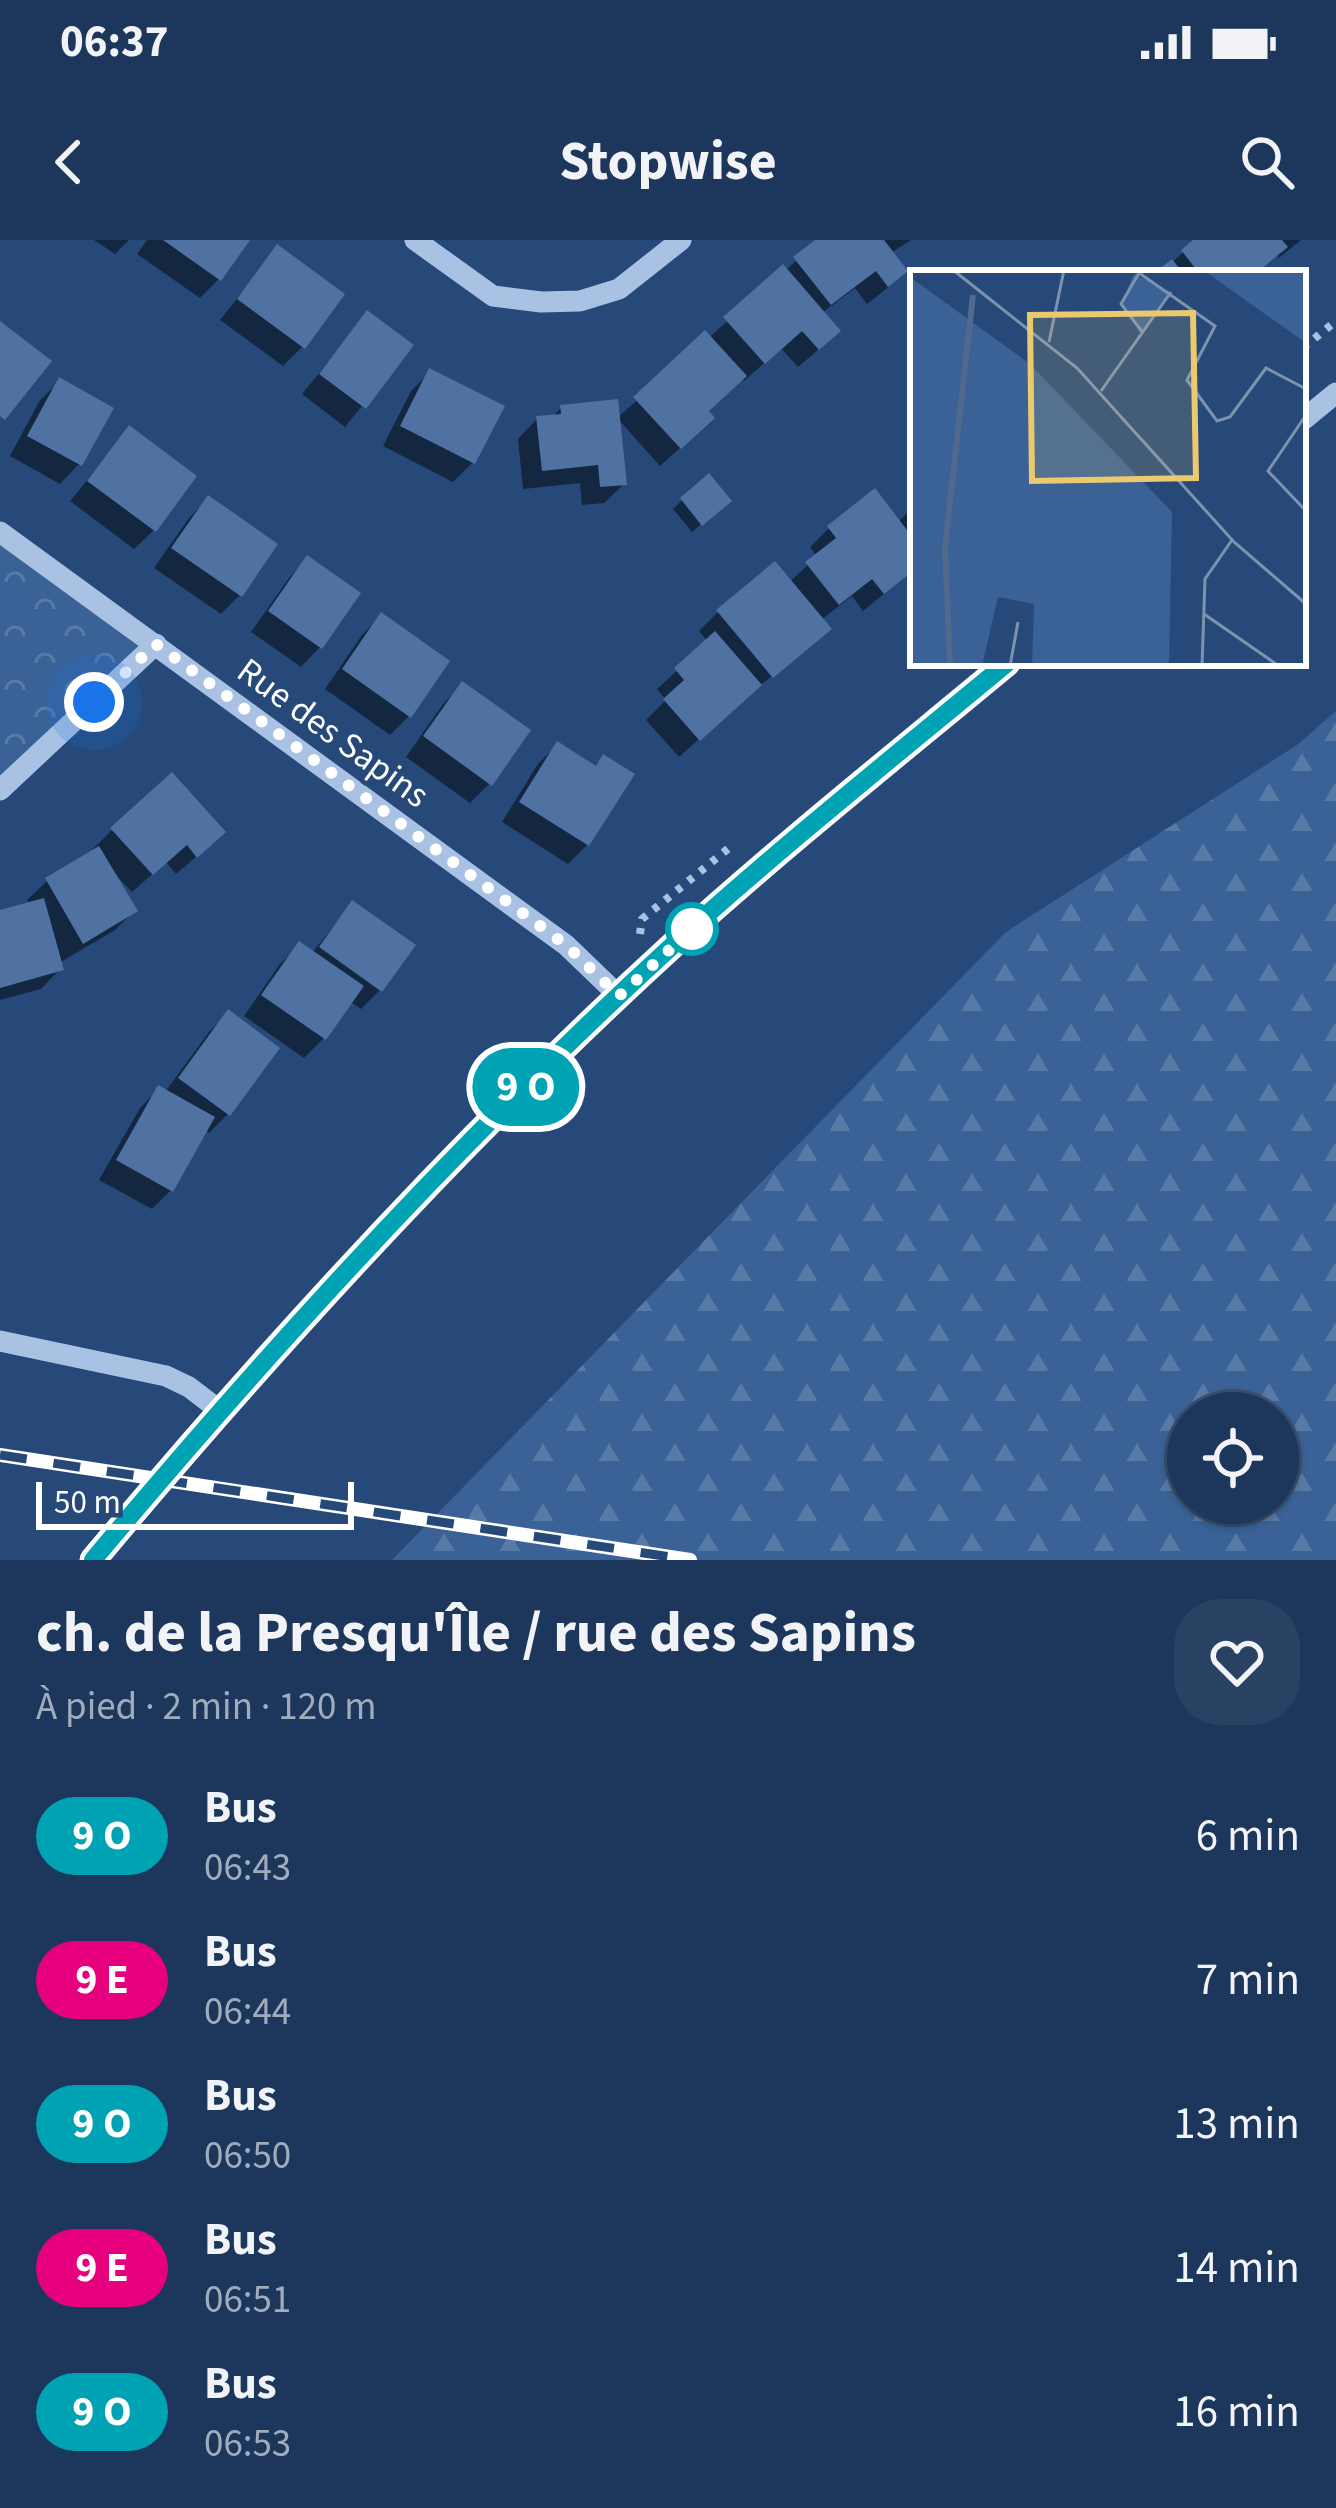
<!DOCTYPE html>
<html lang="fr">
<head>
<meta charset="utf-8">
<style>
	body { margin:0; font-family:"Source Sans 3",sans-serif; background:#294264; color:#f1f3f6; height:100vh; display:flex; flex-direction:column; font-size:45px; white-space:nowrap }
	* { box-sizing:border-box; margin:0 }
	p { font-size:39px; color:#a0acbb }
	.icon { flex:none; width:66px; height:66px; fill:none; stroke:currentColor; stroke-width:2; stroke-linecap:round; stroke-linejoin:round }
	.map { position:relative; height:1320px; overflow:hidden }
	.details { display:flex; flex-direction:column; background:#1c375b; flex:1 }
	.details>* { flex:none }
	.badge { padding:0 24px; border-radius:39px; font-size:42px; line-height:78px }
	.tools { position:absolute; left:1167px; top:1152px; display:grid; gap:24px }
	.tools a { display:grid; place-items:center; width:132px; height:132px; border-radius:50%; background:#1c375b; box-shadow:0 3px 9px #0004,0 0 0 3px #3a5171; font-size:60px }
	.scale { position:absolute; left:36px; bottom:30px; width:318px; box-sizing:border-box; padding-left:12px; border:6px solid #fff; border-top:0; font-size:33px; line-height:42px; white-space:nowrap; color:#fff; -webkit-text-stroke:9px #264979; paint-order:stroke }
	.you { position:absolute; width:60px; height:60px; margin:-30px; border:9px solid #fff; border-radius:50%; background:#1a73e8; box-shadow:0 0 0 18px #1a73e833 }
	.map>.badge { position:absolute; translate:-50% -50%; box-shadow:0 0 0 6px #fff }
	.round { display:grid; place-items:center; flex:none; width:126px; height:126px; border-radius:48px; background:#294264 }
	.summary { display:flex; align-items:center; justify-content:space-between; height:204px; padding:0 36px }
	h1 { font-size:57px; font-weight:700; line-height:90px }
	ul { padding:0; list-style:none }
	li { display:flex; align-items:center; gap:36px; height:144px; padding:0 36px }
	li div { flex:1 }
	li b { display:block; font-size:45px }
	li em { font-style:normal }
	li .badge { min-width:132px; font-weight:700; text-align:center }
	.status { display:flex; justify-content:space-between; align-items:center; height:84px; padding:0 60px; background:#1c375b; direction:ltr }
	.status svg { height:33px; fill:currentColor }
	header { display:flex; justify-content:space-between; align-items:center; height:156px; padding:0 36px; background:#1c375b; font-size:54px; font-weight:700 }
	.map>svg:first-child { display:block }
</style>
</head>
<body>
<div class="status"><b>06:37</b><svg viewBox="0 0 49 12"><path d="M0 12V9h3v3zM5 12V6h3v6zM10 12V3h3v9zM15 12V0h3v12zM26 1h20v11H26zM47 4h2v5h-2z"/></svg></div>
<header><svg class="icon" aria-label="back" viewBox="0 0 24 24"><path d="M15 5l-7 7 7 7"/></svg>Stopwise<svg class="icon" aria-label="search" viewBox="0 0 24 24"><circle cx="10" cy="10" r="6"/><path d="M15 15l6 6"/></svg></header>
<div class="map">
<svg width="1336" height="1320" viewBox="0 0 1336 1320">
	<defs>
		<pattern id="forest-firs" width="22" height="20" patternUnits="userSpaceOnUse" patternTransform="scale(3)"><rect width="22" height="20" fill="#3a6296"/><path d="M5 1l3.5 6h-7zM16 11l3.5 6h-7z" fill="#587aa6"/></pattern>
		<pattern id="park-crowns" width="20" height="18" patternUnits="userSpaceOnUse" patternTransform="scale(3)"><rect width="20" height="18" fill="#3a6296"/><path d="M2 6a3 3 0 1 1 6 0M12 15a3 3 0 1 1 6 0" fill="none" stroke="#587aa6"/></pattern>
	</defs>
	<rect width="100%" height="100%" fill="#264979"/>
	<path fill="url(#forest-firs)" fill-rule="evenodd" d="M1336,471v849h-944l614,-628 291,-187zM1188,1173h90v90h-90z"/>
	<path fill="url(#park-crowns)" d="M0,301l148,113 -148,137z"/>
	<path fill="#0007" d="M94,0h35l-14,14z
		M147,0h99l-27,39 -19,19 -63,-44z
		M820,0h91l-20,13 13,17 -19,20 -18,14 -12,-16 -33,25 15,18 -19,19 -20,17 -17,-19 -37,33 -3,-3 -35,34 -14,25 -32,29 -43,-48 7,66 -20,19 -22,2 -2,-22 -57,6 -5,-50 19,-20 14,-1 10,-10 56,10z
		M1198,0h103l-22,18 -3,-4 -20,19h-97z
		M277,8l25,99 -19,19 -63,-46z
		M367,74l43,32 -65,81 -43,-33z
		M430,132l43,90 -20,20 -70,-36 28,-55z
		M60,141l19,83 -19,20 -50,-28 30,-56z
		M129,189l25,101 -20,19 -64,-48z
		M208,259l32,96 -19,19 -67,-46 35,-50z
		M682,260l37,9 -27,23 -19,-23z
		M913,268v62l-50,41 -11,-15 -31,24 -13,28 -58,45 -71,64 -33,-37 20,-20 -9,-11 51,-47 -9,-11 19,-19 71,-30 28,-25 -7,-10 19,-19 68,-5z
		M308,319l12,88 -19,20 -50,-35 38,-54z
		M381,376l28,100 -19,19 -65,-46 37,-54z
		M462,445l27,99 -19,19 -64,-46 37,-53z
		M557,505l37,23 9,-10 -16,87 -19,19 -66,-42 36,-58z
		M172,536l31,75 -27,23 -10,-12 -34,30 -16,-17 -2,2 20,34 -19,19 -56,33 1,6 -19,20 -41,11v-87l30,-8 -3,-5 20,-19 49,-29 -3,-3 19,-19z
		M352,664l28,86 -19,19 -12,-8 -25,37 -20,20 -60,-42 36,-52 20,-19 12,8z
		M228,773v101l-19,19 -5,-3 -33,60 -19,19 -53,-29 41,-72 19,-19 6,3 44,-60z"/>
	<path fill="#4f72a2" d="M163,0h87l-29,41z
		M815,0h69l24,31 -20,16 -12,-16 -45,34 -38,-48z
		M1193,0h89l6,7 -32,26h-57l-18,-23z
		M277,4l68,50 -40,55 -68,-50z
		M1172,19l11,14h-29z
		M783,24l58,67 -22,19 -17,-19 -37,33 -42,-47z
		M367,70l47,35 -48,64 -47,-35z
		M0,81l52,40 -47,59 -5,-4z
		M705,90l42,46 -38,35 6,7 -34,31 -48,-52z
		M429,128l76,38 -30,58 -75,-38z
		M59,137l55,31 -32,58 -55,-30z
		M618,159l9,86 -27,2 -2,-22 -56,6 -6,-55 25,-2 -1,-9z
		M129,185l68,51 -41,56 -69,-51z
		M709,233l23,28 -30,25 -22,-28z
		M875,248l38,50v33l-29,23 -12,-15 -33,26 -34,-43 31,-24 -9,-12z
		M208,255l70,49 -36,53 -71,-49z
		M307,315l54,38 -39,56 -54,-38z
		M775,321l57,68 -59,49 -57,-68z
		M381,372l69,49 -39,57 -69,-49z
		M715,391l47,54 -62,56 -37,-42 21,-19 -10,-12z
		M462,441l69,49 -39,56 -69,-50z
		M557,501l39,25 7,-12 32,20 -46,72 -70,-44z
		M172,532l54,60 -29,26 -10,-13 -34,30 -43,-47z
		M99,606l39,65 -55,33 -38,-66z
		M44,658l20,72 -64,18v-78z
		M352,660l64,45 -34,47 -63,-45z
		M299,701l65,45 -38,54 -65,-45z
		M228,769l52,39 -50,68 -52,-38z
		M158,845l57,32 -42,75 -57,-32z"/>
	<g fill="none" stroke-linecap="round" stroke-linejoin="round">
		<path stroke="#a9c2e3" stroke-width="8" stroke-dasharray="6 9" stroke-linecap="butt" d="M1303,108l33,-27
			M640,694l2,-15 87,-71"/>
		<path stroke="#a9c2e3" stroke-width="21" d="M415,0l78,56 48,6 39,-1 39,-12 62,-49
			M1303,180l33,-27
			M0,292l566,413 53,51
			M0,550l156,-146
			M0,1101l166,35 23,11 30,23
			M93,1320c180,-216 371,-426 580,-615 108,-98 222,-189 334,-282"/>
		<defs>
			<path id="rail" d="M0,1215l690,105"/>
		</defs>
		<use href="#rail" stroke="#fff" stroke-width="14"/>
		<use href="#rail" stroke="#264979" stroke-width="9" stroke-dasharray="27" stroke-linecap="butt"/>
	</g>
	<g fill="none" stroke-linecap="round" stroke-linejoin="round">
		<defs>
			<path id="line" d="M93,1320c181,-216 372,-425 580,-615 108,-98 222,-189 334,-282"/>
		</defs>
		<use href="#line" stroke="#fff" stroke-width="27"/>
		<use href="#line" stroke="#00a3b4" stroke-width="18"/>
		<path stroke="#fff" stroke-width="12" stroke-dasharray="0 21.6" d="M94,462l62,-58 410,301 53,51 73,-67"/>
	</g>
	<circle fill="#fff" stroke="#00a3b4" stroke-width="6" cx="692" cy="689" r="24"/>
	<g text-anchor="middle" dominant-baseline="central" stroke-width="10" stroke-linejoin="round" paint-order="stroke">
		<g font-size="36" fill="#fff" stroke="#264979">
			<text transform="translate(333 493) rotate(36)">Rue des Sapins</text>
		</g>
	</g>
	<g transform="translate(910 30)">
		<rect width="396" height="396" fill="#264979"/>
		<path d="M293,0h103v73zM0,7l120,87 142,148 -3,154h-137l2,-62 -36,-7 -16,69h-72z" fill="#3a6296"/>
		<path d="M224,4l37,18 -29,40 -21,-28z" fill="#3a6296"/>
		<path fill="none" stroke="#50698c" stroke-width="6" d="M40,396l-5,-119 28,-252"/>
		<path fill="none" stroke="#7d92af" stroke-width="3" d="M43,0l124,98 157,174 72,62M233,63l-22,-29 18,-31 76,53 -28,54 30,41 13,-4 36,-49 40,21M139,72l15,-72M191,121l70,-99M396,145l-38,56 38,40M294,344l75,52M100,396l8,-44M292,396l3,-87 27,-39"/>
		<path fill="#ebca6f" fill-opacity="0.15" stroke="#ebca6f" stroke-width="6" d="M283,43l3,165 -164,3 -2,-166z"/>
		<rect width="396" height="396" fill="none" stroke="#fff" stroke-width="6"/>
	</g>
</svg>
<div class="tools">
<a><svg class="icon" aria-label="locate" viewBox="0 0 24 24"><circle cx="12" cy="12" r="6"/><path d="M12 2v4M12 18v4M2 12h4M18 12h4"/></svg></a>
</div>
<div class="scale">50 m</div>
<div class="you" style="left:94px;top:462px"></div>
<b class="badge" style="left:526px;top:847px;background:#00a3b4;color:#fff">9 O</b>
</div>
<section class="details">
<div class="summary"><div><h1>ch. de la Presqu'Île / rue des Sapins</h1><p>À pied · 2 min · 120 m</p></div><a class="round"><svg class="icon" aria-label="heart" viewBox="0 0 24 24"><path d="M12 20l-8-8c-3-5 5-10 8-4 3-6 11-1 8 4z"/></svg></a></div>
<ul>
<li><span class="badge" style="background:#00a3b4;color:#fff">9 O</span><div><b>Bus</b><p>06:43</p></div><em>6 min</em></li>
<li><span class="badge" style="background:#e6007e;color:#fff">9 E</span><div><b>Bus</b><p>06:44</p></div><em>7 min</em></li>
<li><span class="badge" style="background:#00a3b4;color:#fff">9 O</span><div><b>Bus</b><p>06:50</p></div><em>13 min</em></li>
<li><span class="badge" style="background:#e6007e;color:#fff">9 E</span><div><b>Bus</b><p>06:51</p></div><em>14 min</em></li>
<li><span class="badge" style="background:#00a3b4;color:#fff">9 O</span><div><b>Bus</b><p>06:53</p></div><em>16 min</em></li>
</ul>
</section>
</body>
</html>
